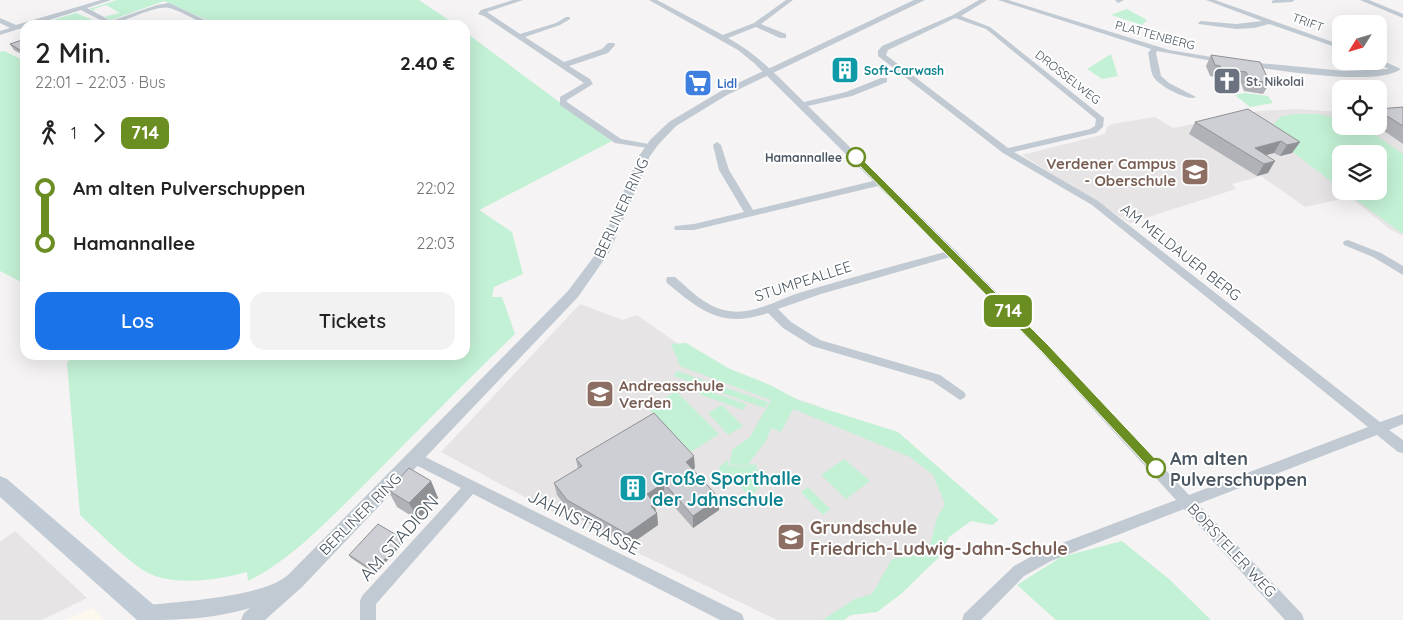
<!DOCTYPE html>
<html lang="de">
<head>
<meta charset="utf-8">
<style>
	body { margin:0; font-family:Quicksand,sans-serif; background:#f2f2f2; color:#222; height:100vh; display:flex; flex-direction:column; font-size:19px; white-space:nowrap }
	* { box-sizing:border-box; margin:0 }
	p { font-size:16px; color:#767676 }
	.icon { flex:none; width:28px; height:28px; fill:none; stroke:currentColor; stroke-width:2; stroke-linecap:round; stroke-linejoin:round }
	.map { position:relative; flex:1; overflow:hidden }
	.drawer { position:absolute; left:20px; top:20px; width:450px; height:340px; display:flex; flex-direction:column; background:#fff; border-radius:15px; box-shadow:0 5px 20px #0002 }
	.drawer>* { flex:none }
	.badge { padding:0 10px; border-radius:8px; font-size:18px; line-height:32px }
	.needle { width:32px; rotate:233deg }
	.buttons { position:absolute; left:1332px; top:15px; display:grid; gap:10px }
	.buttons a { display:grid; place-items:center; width:55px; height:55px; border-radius:10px; background:#fff; box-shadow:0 5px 20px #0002; font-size:25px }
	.map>.badge { position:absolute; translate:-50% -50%; box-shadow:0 0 0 2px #fff }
	.legs { display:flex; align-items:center; gap:8px; height:55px; padding:0 15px; font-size:16px }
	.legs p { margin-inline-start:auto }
	.headline { display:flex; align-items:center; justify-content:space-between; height:85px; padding:0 15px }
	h1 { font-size:28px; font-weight:600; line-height:38px }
	.primary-button { display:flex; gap:10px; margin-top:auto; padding:10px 15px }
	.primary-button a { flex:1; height:58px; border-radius:15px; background:#1a73e8; color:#fff; font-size:20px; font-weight:600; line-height:58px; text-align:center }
	.primary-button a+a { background:#f2f2f2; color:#222 }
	ul { padding:0 15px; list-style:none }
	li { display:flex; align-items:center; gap:18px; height:55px; font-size:19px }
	li i { display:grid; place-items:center; width:8px; height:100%; margin:0 6px; background:currentColor }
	li i::after { content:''; width:12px; height:12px; margin:-6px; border:4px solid; border-radius:50%; background:#fff }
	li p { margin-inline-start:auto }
	li:first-child i { background:linear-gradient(#0000 50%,currentColor 0) }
	li:last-child i { background:linear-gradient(currentColor 50%,#0000 0) }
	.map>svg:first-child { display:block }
</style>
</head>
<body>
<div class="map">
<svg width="1403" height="620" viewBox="0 0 1403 620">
	<rect width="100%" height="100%" fill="#f5f3f3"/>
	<path fill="#fdf9ef" d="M92,608l12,12h-38z"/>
	<path fill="#e6e4e5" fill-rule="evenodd" d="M1297,109l44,3v14h38l24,-12v122l-12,-6 -41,-33 -45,10 -44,-31 -29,8 4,5 -106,34 -108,-68 83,-21 2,-7 5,-3 43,-7 18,11 85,-17zM1341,154h38v37h-38z
		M580,304l43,16 14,-5 47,33 77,39 57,19 68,33 52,33 12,53 -63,69 -57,26h-53l-232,-112 -104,-56z
		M15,531l72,67 -45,22h-42v-78z"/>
	<path fill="#c3f1d5" d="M117,0h302l37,25h-238l-54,-24 -53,19 -7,-3 16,-4 -14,-8 -12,4 1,2 -6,-2z
		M1127,9l20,11 -5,5 -31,-10z
		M76,13l29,12h-18l-6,-3 -7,2 -7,-4 -12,4 -5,-3z
		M465,32l147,109 -133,69 33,22 11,42 -29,13 -2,10h10l13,37c-53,51 -104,104 -156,156 -34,33 -68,70 -111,91l-1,-9c-29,8 -63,13 -92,4 -21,-7 -57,-45 -75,-61l-13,-152 6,-8h392z
		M4,51l21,10v223l-25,-13v-219z
		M1111,54l7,22 -16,3 -15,-10z
		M1245,93l23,3 5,7 -23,4 -15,-12z
		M1296,114h22l23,5v7h21l41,28v80l-59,-43h35v-37h-38v35l-82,-63 14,-1 7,-8z
		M686,343l44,26 40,16 30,16 98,31 101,88 -7,5 -21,-4 -22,16 -11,21 -37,36 -24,18 -26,3 -7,5h-22l33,-21 17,-5 20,-35 20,-3 18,-11 7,-27 8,-14 -12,-29 -23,-18 -117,-48 -12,23 -10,-4 -4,11 -20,27 -17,-2 2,-14 18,-13 21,-37 -91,-34 -9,-22z
		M677,371l91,31 -3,6 -91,-32z
		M702,389l44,15 -3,6 -44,-16z
		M676,391l43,43 -28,18 -43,-44z
		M722,405l21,21 -15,9 -20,-22z
		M844,459l26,22 -24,18 -25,-24z
		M728,460l1,5 18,2 3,-3 7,1 -1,4 6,3 7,8 -1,6 -3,-4 -13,13 -7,-3 -7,-9 -17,-6 -2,-10z
		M808,487l22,22 -7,6 -22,-23z
		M1122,541l47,38 42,41h-155l-39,-35 44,-28z"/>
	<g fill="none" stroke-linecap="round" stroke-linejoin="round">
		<path fill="#c1cad2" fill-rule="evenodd" d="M101,0h10l-24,8 24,13 46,-16 12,-2 47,22c-17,0 -30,-13 -47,-17 -11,-3 -40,11 -52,15l1,2h-8l-29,-15 -48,15h-8v2l-25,8v-4l10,-3 -10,-5v-5l16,7z
			M513,0h10l-36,12 33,22 36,-11 10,-6h4v2l-10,6 -35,12 39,25 38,-13 6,-6h6l1,2 -7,8 -39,13 21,13 3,5 -26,16v2l54,37 33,6v4l-39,-6 -55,-38v-8l24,-14 -100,-67 -6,-2 3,-4z
			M649,0h8l66,35 31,-12 32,-23h7l-32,24 25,10v4h-6l-24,-11 -28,11c30,16 52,41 76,64l42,-10 35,-14h6v4l-35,14 -44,10 148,145 93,95 140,149 179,-68 -276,-222 -89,-52 -125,-97v-5l4,-5 71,-31 26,-15h8l-26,16 29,11 114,91 -1,9 -7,6 -82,19 84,49 282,221 23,-8v10l-14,6 14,10v13l-5,-1 -21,-17 -179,69 104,110 2,6h-19l-101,-111 -133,52 -27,15 -43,44h-19l2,-6 50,-48 27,-15 135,-51 -135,-148 -91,-95 -129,37 -43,15 13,13 29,18 120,35 24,17 2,3 -2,3 -4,2 -28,-19 -120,-35 -29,-18 -15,-15c-46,16 -67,-2 -101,-30l-1,-3 1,-3h8c16,14 32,31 54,34 25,4 50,-12 73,-19 47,-14 95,-27 143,-40l-67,-66 -184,44h-19l-1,-2 1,-2 19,-2 50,-12 -25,-42 -6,-25 4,-3 4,3 8,25 24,40 120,-29 -119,-118 -16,-13zM955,18l31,11 110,90 -1,7 -5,3 -82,19 -122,-93 2,-5z
			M998,0h10l161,50 55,9 4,2 -4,2 -67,-12 -1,2 5,23 8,7 27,14c-7,5 -39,-12 -43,-21 -3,-7 -3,-16 -5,-23l3,-4z
			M1115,0h9l-6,3z
			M1206,0h9l126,45v4l-72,-25 -15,4 -18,1 -37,-5 -1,-1 3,-2 35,3 26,-3z
			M1274,0h21l-3,2 -20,1v-2z
			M1360,0h9l34,14v4z
			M1379,59l22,10c-25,18 -122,1 -154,-3l-4,-2 4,-2 98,9 44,-2 -16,-8h6z
			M1348,240l33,13 22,13v9l-30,-18 -29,-12 -1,-2 1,-2z
			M415,452l327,162 2,6h-24l-247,-126 -97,110v16h-16v-19l2,-5 99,-108 -51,-26 -2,-4 2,-4z"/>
		<path fill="#c1cad2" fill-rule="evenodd" d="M914,0h11l-198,95 -51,31 -18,19 -8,11 -40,95 -32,46 -276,290 -37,33h-24l3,-7 6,-5c-39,11 -69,12 -109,12l-3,-6 3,-7 7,-2c35,-4 115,-8 140,-30l280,-284 30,-40 41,-95 11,-16 19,-18 52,-31z"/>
		<path fill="#c1cbd6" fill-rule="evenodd" d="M0,476l7,3 155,133 3,8h-28l-137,-123z"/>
	</g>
	<path fill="#b0b2b7" d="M25,39v16h-2l-9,-5 -4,-6z
		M1211,55l59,28 -7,11 -19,-3 -3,-8 -25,-3 -1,-3 -5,-1 -4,-10z
		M1403,107v37l-26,-18h2v-17z
		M1195,122l105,20 -8,11 -12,3 -6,-3 -8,2 2,18 -11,3 -68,-42z
		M576,459l119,9 -2,1 26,41 -26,18 -29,-33 -10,7 2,10 1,1 1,12 -30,21 -58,-34 -13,-17 -3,-12 24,-14z
		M431,481l7,17 -20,22 -21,-13 -9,-17z
		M404,542l-29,32 -24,-16 -2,-3z"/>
	<path fill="#909195" d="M1281,141l-7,12 -19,5v-10z
		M1300,142l-8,11 -12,3 7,-11z
		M1275,161l-7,12 -11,3 7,-12z
		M694,456l1,12 -9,6v-12z
		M431,481l7,17 -20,22 -9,-17z
		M664,483v12l-16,11 -1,-12z
		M719,498v12l-26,18v-12z
		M655,504l1,10 1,-1 1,12 -30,21 -1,-12 24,-28z
		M403,539l1,3 -29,32 -1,-3z"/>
	<path fill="#cdcfd5" stroke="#909195" d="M25,39v10l-5,1 -10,-6z
		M1211,55l49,7 10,21 -20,-3 -4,-8 -24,-3 -2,-3 -5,-1z
		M1403,107v19l-24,-15v-2z
		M1248,109l52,33 -13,3 -6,-4 -26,7 20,13 -11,3 -69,-42z
		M654,413l40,43 -8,6 33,36 -26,18 -29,-33 -17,11 8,10 -4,2 6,7 -30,21 -60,-34 -13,-17 28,-17 -6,-7z
		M409,468l22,13 -22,22 -21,-13z
		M378,524l25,15 -29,32 -25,-16z"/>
	<path fill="#6b8e23" stroke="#fff" d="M853,155h5l191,191 111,118 2,4 -2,3h-8l-110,-119 -189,-193z"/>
	<defs>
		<symbol id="building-square" viewBox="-11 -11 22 22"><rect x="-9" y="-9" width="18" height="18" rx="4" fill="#0f9aa8" stroke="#fff"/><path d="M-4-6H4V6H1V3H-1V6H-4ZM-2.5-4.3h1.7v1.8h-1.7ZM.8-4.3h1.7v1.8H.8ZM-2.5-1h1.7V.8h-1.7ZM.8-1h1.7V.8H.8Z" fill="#fff"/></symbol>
		<symbol id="church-square" viewBox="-11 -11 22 22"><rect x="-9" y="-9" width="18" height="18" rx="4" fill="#6b7280" stroke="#fff"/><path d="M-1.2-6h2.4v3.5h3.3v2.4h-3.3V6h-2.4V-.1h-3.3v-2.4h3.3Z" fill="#fff"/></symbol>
		<symbol id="supermarket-square" viewBox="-11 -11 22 22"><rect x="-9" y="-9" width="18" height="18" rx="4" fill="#3f7fe0" stroke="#fff"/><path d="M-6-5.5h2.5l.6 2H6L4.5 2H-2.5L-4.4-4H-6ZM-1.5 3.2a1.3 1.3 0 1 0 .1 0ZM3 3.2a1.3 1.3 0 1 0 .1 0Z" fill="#fff"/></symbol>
		<symbol id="school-square" viewBox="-11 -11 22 22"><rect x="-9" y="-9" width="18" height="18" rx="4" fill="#8d6e63" stroke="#fff"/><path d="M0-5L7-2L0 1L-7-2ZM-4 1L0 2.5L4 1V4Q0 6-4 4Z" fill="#fff"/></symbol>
	</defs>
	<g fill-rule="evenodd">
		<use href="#building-square" x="829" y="54" width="32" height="32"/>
		<use href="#church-square" x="1211" y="65" width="32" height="32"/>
		<use href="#supermarket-square" x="682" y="67" width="32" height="32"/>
		<use href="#school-square" x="1179" y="156" width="32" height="32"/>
		<use href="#school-square" x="584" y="378" width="32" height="32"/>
		<use href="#building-square" x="617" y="472" width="32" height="32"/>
		<use href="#school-square" x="775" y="521" width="32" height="32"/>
	</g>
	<g fill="#fff" stroke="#6b8e23" stroke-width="2.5">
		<circle cx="856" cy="157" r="9"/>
		<circle cx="1156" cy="468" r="9"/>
	</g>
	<g text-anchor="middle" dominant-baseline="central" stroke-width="4" stroke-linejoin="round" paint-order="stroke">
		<g font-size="12" fill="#4a5661" stroke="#fff">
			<text transform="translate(1308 22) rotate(20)">TRIFT</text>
			<text transform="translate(1155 35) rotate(15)">PLATTENBERG</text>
			<text transform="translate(1068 77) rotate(38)">DROSSELWEG</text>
		</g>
		<g font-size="12" font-weight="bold" fill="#0d838f" stroke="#fff" text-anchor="start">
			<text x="864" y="70">Soft-Carwash</text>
		</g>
		<g font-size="12" font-weight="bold" fill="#5b616d" stroke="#fff" text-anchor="start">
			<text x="1246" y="81">St. Nikolai</text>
		</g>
		<g font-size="12" font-weight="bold" fill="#366cbe" stroke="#fff" text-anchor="start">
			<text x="717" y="83">Lidl</text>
		</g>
		<g font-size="12" font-weight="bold" fill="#4a5661" stroke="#fff" text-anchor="end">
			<text x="842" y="157">Hamannallee</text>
		</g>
		<g font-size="15" font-weight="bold" fill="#785e54" stroke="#fff" text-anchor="end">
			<text x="1176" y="163">Verdener Campus<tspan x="1176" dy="17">- Oberschule</tspan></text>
			<text x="619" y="385" text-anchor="start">Andreasschule<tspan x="619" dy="17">Verden</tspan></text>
		</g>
		<g font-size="15" fill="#4a5661" stroke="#fff">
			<text transform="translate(621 208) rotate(-65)">BERLINER RING</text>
			<text transform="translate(1181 252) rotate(38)">AM MELDAUER BERG</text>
			<text transform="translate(803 281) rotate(-18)">STUMPEALLEE</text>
			<text transform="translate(360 514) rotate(-45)">BERLINER RING</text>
			<text transform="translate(1232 550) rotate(47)">BORSTELER WEG</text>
		</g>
		<g font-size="18" font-weight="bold" fill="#4a5661" stroke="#fff" text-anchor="start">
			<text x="1170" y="458">Am alten<tspan x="1170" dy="21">Pulverschuppen</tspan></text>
		</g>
		<g font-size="18" font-weight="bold" fill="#0d838f" stroke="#fff" text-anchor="start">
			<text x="652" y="478">Große Sporthalle<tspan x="652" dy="21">der Jahnschule</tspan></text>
		</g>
		<g font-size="18" fill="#4a5661" stroke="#fff">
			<text transform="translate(584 522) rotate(27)">JAHNSTRASSE</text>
			<text transform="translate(399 538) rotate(-48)">AM STADION</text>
		</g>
		<g font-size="18" font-weight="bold" fill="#785e54" stroke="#fff" text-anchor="start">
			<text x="810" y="527">Grundschule<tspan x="810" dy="21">Friedrich-Ludwig-Jahn-Schule</tspan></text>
		</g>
	</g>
</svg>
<div class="buttons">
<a><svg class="needle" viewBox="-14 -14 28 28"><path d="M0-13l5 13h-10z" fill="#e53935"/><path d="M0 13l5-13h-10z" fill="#767676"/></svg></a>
<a><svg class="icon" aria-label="locate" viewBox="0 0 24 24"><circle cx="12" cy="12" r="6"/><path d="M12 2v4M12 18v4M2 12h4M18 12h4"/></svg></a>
<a><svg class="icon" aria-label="layers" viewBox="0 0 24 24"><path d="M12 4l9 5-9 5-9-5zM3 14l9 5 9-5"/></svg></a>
</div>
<b class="badge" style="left:1008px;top:311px;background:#6b8e23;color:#fff">714</b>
<section class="drawer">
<div class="headline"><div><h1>2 Min.</h1><p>22:01 – 22:03 · Bus</p></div><b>2.40 €</b></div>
<div class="legs"><svg class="icon" aria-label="walk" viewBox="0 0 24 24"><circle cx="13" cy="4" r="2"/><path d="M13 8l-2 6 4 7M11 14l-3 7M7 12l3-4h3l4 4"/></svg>1<svg class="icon" aria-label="forward" viewBox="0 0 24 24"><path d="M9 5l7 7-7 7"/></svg><b class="badge" style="background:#6b8e23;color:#fff">714</b></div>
<ul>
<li><i style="color:#6b8e23"></i><b>Am alten Pulverschuppen</b><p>22:02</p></li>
<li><i style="color:#6b8e23"></i><b>Hamannallee</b><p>22:03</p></li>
</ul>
<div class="primary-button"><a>Los</a><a>Tickets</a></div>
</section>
</div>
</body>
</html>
